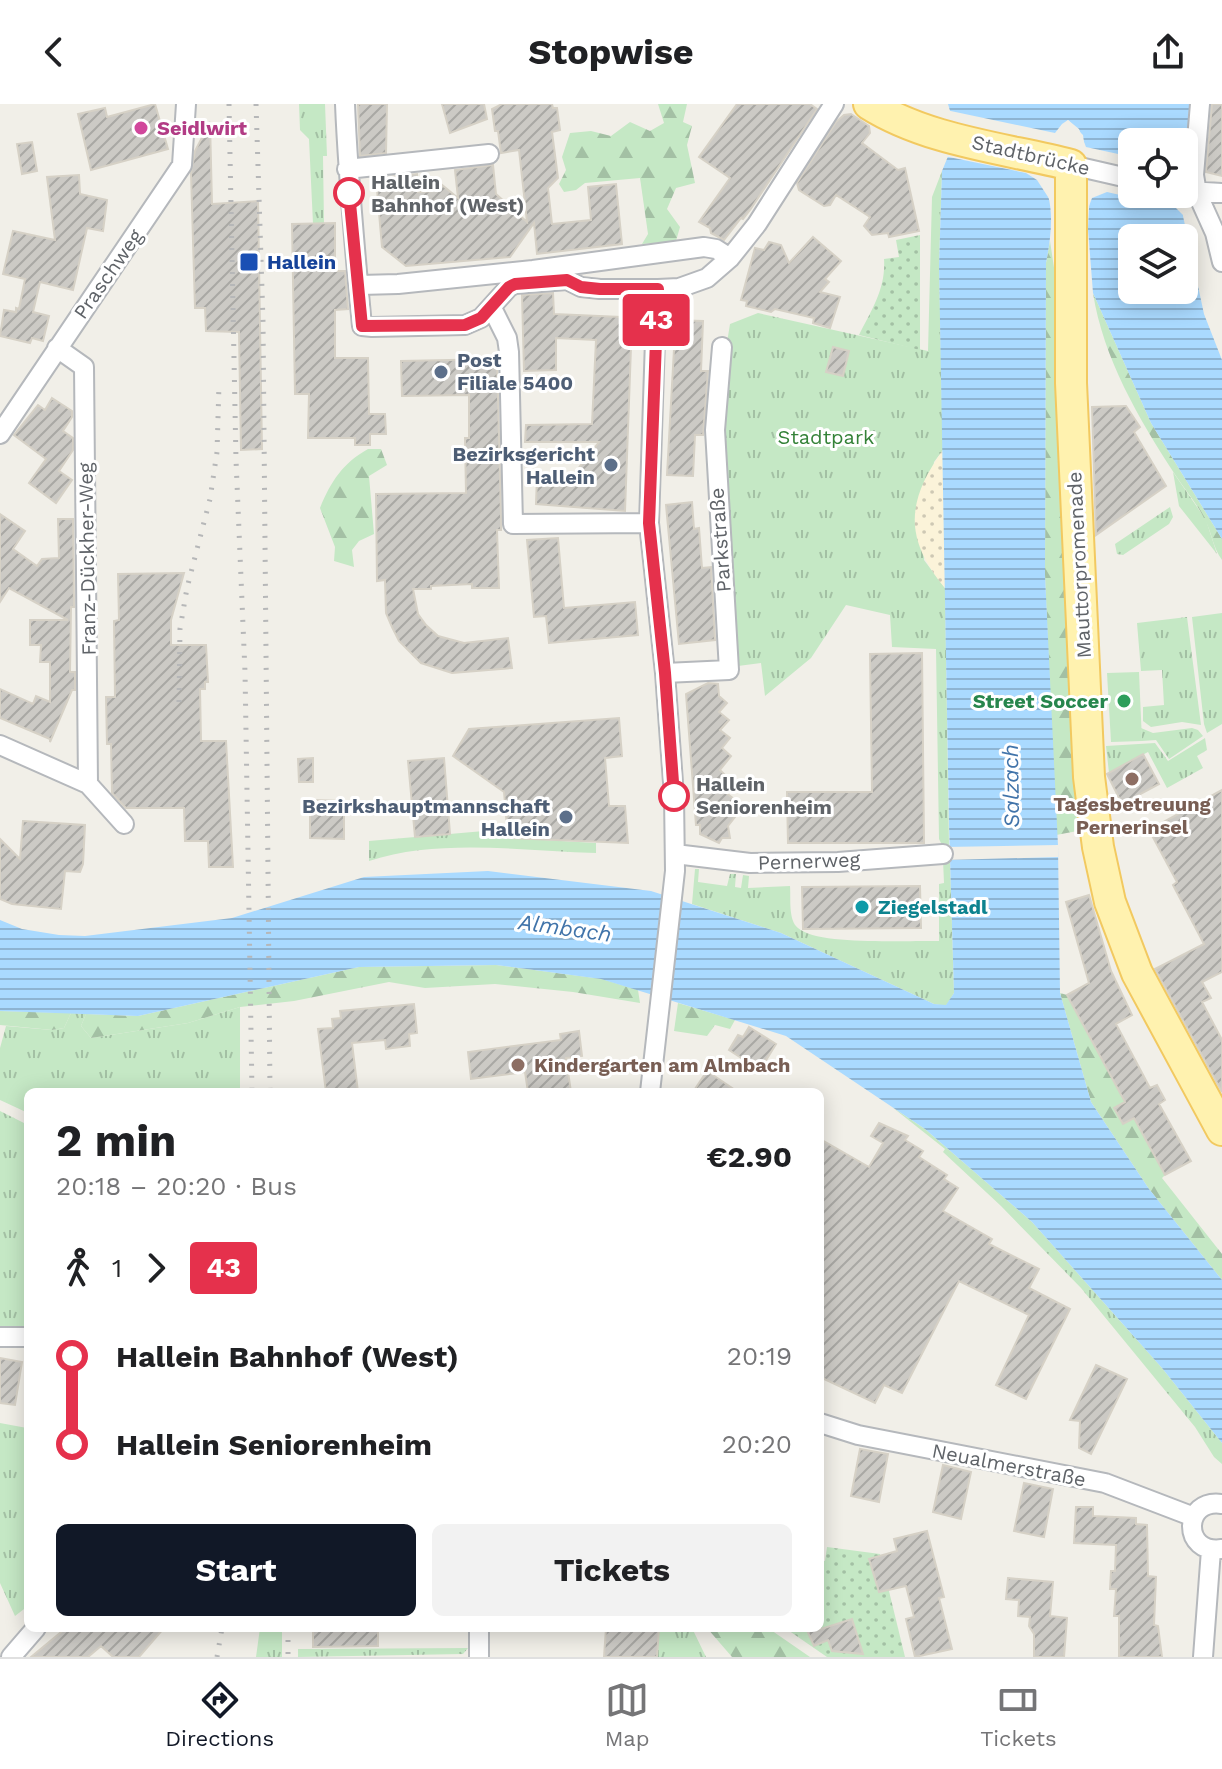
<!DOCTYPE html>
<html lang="en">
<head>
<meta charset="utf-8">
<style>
	body { margin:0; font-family:"Work Sans",sans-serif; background:#f2f2f2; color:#202124; height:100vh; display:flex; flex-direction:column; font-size:30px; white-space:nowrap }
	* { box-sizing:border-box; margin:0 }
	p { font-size:26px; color:#757577 }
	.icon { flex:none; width:44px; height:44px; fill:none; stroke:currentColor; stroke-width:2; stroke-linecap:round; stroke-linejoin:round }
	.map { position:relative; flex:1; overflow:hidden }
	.sheet { position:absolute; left:24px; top:984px; width:800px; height:544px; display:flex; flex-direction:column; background:#fff; border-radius:12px; box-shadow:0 4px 20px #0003 }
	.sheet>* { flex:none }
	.badge { padding:0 16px; border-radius:6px; font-size:28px; line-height:52px }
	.tools { position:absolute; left:1118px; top:24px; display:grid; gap:16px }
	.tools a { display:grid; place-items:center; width:80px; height:80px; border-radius:12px; background:#fff; box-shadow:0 4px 20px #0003; font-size:40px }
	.map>.badge { position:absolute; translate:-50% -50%; box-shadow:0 0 0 4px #fff }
	.legs { display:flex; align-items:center; gap:12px; height:88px; padding:0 32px; font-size:26px }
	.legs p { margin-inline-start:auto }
	.summary { display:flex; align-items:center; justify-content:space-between; height:136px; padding:0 32px }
	h1 { font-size:44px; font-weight:700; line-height:60px }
	.primary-button { display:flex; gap:16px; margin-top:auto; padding:16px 32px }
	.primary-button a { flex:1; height:92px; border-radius:12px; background:#111827; color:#fff; font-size:32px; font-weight:700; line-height:92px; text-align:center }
	.primary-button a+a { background:#f2f2f2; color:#202124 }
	ul { padding:0 32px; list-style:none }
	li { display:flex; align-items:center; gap:28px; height:88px; font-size:30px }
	li i { display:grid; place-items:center; width:12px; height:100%; margin:0 10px; background:currentColor }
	li i::after { content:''; width:20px; height:20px; margin:-10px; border:6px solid; border-radius:50%; background:#fff }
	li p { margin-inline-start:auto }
	li:first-child i { background:linear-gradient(#0000 50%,currentColor 0) }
	li:last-child i { background:linear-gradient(currentColor 50%,#0000 0) }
	header { display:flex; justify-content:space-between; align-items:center; height:104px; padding:0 32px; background:#fff; font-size:36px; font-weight:700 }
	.tabs { display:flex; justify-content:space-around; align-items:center; height:112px; border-top:2px solid #e0e0e0; background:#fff; font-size:22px; color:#757577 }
	.tabs a { display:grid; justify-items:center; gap:4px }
	.tabs .current { color:#111827 }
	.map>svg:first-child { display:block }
</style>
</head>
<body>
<header><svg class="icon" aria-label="back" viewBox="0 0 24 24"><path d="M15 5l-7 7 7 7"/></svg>Stopwise<svg class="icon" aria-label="share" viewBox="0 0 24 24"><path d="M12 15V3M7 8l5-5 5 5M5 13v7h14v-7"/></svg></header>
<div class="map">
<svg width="1222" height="1553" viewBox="0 0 1222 1553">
	<defs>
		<pattern id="grass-tufts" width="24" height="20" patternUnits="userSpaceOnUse" patternTransform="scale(2)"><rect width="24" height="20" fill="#c5e8c5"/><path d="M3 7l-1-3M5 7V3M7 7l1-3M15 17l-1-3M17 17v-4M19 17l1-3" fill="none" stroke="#a3c0a4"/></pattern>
		<pattern id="forest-firs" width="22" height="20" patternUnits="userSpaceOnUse" patternTransform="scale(2)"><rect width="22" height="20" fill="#c5e8c5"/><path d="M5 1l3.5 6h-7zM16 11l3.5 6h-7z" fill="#a3c0a4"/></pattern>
		<pattern id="sand-dots" width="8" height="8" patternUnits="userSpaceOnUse" patternTransform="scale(2)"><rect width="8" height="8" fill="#fbf3d9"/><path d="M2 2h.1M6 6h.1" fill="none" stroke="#cec8b4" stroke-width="1.8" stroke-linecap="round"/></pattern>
		<pattern id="garden-dots" width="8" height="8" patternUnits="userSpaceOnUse" patternTransform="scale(2)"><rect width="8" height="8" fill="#c5e8c5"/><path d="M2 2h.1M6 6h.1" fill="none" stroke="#a3c0a4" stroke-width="1.8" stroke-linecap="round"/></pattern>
		<pattern id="water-rules" width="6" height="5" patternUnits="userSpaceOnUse" patternTransform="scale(2)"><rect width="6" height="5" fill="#aadaff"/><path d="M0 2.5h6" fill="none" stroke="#8eb4d2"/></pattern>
		<pattern id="building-hatch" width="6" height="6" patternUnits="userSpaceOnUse" patternTransform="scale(2)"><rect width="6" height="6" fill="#cccac5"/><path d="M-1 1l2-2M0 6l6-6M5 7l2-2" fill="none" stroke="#a9a8a4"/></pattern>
	</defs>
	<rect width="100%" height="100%" fill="#f1efe8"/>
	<path fill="url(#grass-tufts)" d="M299,0h26l2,52h-4l1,68h-11l-4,-85 -9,-9z
		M942,67l-3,95 4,184 -9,12 -10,98 21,28 4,259h-6l-4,-8 -3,-190 -44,-2 -2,-32 -44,-10 -35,53 -46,38 -4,-33 -23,3c-12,-114 -28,-228 -8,-342l28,-11 170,38 4,-154z
		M1173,368l33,48 11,34 -38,-48z
		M1170,403l3,10 -4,7 -46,31 -6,-1 -2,-10z
		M1222,509v111l-15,9 -3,-9 -12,-107z
		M1187,513l14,108 -19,-3 -31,5 -8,-6v-14l21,-2 -2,-35 -21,1 -4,-48z
		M1141,624l12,5 39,-5 6,2 5,6 -34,23 -13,-19 -14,1z
		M1205,634l2,12 -10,6 6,12 -36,20 -19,-36 -39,21 -3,-27 49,-3 13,18z
		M507,725l2,9 87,5v10c-73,-2 -157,-15 -227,8v-20z
		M950,755l4,134 -8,13 -12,-2 -153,-71 -89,-29 3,-35h4l-1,13 29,4 3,-12h6l-1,13 6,1 2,-13 6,1 -1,12 42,-2c1,12 -2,34 8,42 20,18 111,12 141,13v-57l5,-1 -1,-23z
		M240,903v85h-212v21l-28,-13v-52l6,-22 46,4 12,-2 7,-15 15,1 -5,12 10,12 97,-15z
		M892,1003l33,22 107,93 130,146 60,75v21l-8,-7 -19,-30 -114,-139 -80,-82 -58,-54 2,-3z
		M0,1007l28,14v208l-28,-1z
		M0,1319l27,5 1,-2v180l-13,10 -15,-33z
		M260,1524h22v29h-26z
		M659,1524h33l14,29h-49z
		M468,1544l-5,6 -165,3v-8h6z"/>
	<path fill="url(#forest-firs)" d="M658,0h29l-4,18 9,4 -5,19 8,38 -19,5 -9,21 13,18 -4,14 -34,3 6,-10 -8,-56 -55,5 -9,7 -12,2 -5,-8 7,-14 -4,-13 8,-24 21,-2 20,5 19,-14 20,9 14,-8z
		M1050,137l9,60 24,529 -27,5 -11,-260 1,-312z
		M1093,189l58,130 71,116v21c-9,-12 -10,-27 -17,-40 -8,-17 -21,-31 -31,-47 -35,-54 -71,-115 -81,-180z
		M368,345h13l6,16 -18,11 5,58 -15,7 -7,9 2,17 -20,-6 1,-14 -15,-39c11,-27 23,-45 48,-59z
		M496,861l106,14 36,11 2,13 -67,-11 -78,-8 -70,4 -36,-6 -95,19 -54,6 -52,16 -97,15 -10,-12 5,-12 52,2 221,-49z
		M1060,889l7,2 58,107 -11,6 8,15 12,-5 31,57 -3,3 60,76v26l-73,-91 -58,-87z
		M678,899l57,17 -5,9 -15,-4 -8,11 -33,-5z
		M0,907l71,2 -7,15 -12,2 -52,-5z
		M707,1524h61l42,29h-78z"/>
	<path fill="url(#sand-dots)" d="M943,346l2,138c-41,-49 -39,-87 -2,-138z"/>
	<path fill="url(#garden-dots)" d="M920,131v115l-61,-15c13,-26 27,-47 25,-76l15,-2 -3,-17z
		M827,1443l53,7 25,103h-78l-42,-29h35v-68l5,1z"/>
	<path fill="#c5e8c5" d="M1139,568l3,69 -31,1 -4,-69z"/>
	<path fill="url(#water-rules)" fill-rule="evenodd" d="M948,0h242l-6,79v-41h-52v52h51v22l21,98 18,46v179l-71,-116 -58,-130 -5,-64 2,-42 -7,-52 -15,-15 -12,13 -8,62c6,22 2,47 -2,68l-1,312 13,271 2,147 31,109 58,87 73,91v163l-60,-75 -130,-146 -107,-93 -139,-93 -185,-57 -105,-14 -137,2 -221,49 -138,-5v-91l22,9 37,6 26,1 147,-18 132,-41 124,-6 163,20 130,42 153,71 12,1 8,-12 -5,-168 -10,-559 3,-95 11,-27v-23zM1132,134h52v52h-52z"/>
	<path fill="#f1efe8" d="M946,6l109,23 7,-9 6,-4 11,9 7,18 46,10v37h51v21l-7,-7 -8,-2 -61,-14 -15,6 -4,11 -4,-1 -1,-18 3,-4 -4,-38 -3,-11 -12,-12 -8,10 -6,43 1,23 -4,-1 -13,-20 -11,-7 -82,-17 5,-12z
		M1058,741v12l-112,3 -1,-13z"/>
	<path fill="url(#building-hatch)" stroke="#d6d1c6" stroke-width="2" d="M155,0l13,45 -77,21 -13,-56 27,-6 2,9z
		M358,0h29l-1,49 -26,3z
		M442,0h42l3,15 -37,14z
		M502,0h50l1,4h4l3,22 -8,2 6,46 -10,10 4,36 39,-4 -3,-33 28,-3 6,60 -85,10 -3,-31 -24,34 -104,9 -24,-19 -6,-69 41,-4 1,18 19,-1 5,-6 16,13 -3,-28 38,-5 3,29 31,28 -8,-72 -18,3 -3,-22h-3l-3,-22z
		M737,0h73l7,5 -67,101 -7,9 -2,-1 -17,22 -13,-7 -1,-5 -11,-6 31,-44 -31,-21z
		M1212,0h10v72l-16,-4z
		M851,10l18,12 1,7 -8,10 36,27 7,-2 14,63 -30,6 -1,-4 -16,2 -8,-9 6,-9 -34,-22 -6,10 -6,1 -25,-16 -2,-7 39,-61 8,-7z
		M210,18l2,82 46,-3 4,248 -21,1 -2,-118 -33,-1 -1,-23h-10l-4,-135 4,-22z
		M32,38l5,29 -15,3 -5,-30z
		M79,71l1,19 27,6 -4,31 -16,-3 -14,62 -33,-8 -7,30 16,4 -6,25 -11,-3 -2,5 -30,-7 4,-26 12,2v-4l3,1 6,-30 -22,-5 10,-43 42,9 -8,-63z
		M335,119v48h10l3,38 -13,1v48h33l1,56h16l1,20h-16v11h-15v-7h-47l1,-44h-14l-3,-170z
		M813,133l28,24 -16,18 4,3 -9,10 20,5 -10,31 -17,-5 1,-5 -39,-9 -4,3 -25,-6 1,-5 -6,-1 14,-52 9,2 5,-8 12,3 8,18z
		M553,189l1,21 90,4 6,11 -7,11 -6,-1v9l-6,-1 -6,164 -89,-7 1,-28 36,-1 26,-33h-74l1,-17 66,-1 4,-84 -40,-2v32l-32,1 -2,-76z
		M668,216l35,1 -2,50h7l-5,64h-8l-2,41 -26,-1 7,-126h-4v-8h-3l-6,-11z
		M833,243l16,4 -6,25 -17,-4z
		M497,255l4,158v13h-4l2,58h-27v-4l-41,2v3h-18l5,25 8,11 12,11 26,7 44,-5 4,30 -60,5 -31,-10 -22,-22 -7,-14 -6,-14 -1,-33 -8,1 -1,-87 90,-1 -1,-55h4v-43l-67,1 -1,-35z
		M52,294l20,13v6l-9,14 10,7v12l-14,21 13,9 -16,23 -27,-20 17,-24 -32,-24 24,-30 7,5z
		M1126,302l14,21 -6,5 32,54 -70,49 -4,-128z
		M692,398l2,27 5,-1 3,40 9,-1 4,73 -36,4 -13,-139z
		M0,410l25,17 -12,18 24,17 5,-7 17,-1 -1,-39h15l1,88h-3l-1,65h5v18h-3l-22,52v-3l-50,-21v-29l33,15 3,-8 14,6v-40h-10l1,-17h-11v-25h38l-59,-32 -9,14z
		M558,434l6,70 71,-6 3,33 -89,8 -3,-27 -12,1 -7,-77z
		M184,469l-13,47v25h35l2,37h-3v7h-5l1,52h25l7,126h-24l-1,-26h-23l-1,-33h-58l-14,-15 -1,-49h-4l-1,-47h9l-1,-76 5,-1 -1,-46z
		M922,549l2,190h-136l-1,-51h85l-2,-138z
		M708,579l10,1 1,12 8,7 -8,9 10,8 -9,10 10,8 -8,10 9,8 -11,14 12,12 -7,10 9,7 -8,11 9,7 -7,9 2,12h-8l-3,5 -19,-9v-9h-4l-10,-131z
		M619,614l3,38 -17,2 4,48h16l3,37 -120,-5 -4,-46 -51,-36 16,-27z
		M1143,650l16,30 -37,20 -15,-30z
		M313,654v24h-14l-1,-23z
		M444,654l6,76 -35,3 -7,-76z
		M1222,686v182l-20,10 9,16 -9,4 20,38v52l-67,-123 49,-25 -31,-59 4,-3 -28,-52z
		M310,696l34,1v38l-34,-1z
		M23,717l62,4 -2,39 -3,8 -15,-1 -4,38 -49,-5 -12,-5v-60l20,20z
		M920,782l1,42 -118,1 -1,-42z
		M1089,791l22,76 21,44 -16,9 34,64 7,-3 8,15 -6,4 32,57 -26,14 -31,-57 -11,6 -9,-16 11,-6 -58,-107 22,-12 -23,-81z
		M414,900l3,29 -8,1 1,12 -24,3 -1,-9 -33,3 6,49h-32l-8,-63 15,-1 -1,-9 9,-1 -1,-7z
		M749,923l27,17 -16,26 -31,-20 9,-15 5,2z
		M579,927l3,25 -16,2 5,34h-43l-3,-20 -54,7 -3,-27 93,-12 -1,-6z
		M707,967l31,21h-45z
		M879,1019l29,13 -3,4 18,11 -4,6 28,18 -3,4 14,9 -15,23 49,28 -3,5 50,25 -10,19 41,21 -44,90 -30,-14 33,-70 -70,-34 -57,112 -18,-8 -9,18 -55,-26v-238l49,28 14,-24 -12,-7z
		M0,1254l22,4 -7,43 -15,-2z
		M1096,1261l31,14 -36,75 -12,-6 1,-27 -10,-1z
		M860,1345l28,5 -9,48 -28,-6z
		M943,1361l28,7 -10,47 -28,-7z
		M1024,1379l29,6 -9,48 -30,-6z
		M1076,1403h17v9l43,2v6l11,1 1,51 8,1 -2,48 4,1 4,31h-43v-41h-5l2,-27h-6l1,-18h4l1,-26 -42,-2z
		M927,1427l17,66 -5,1 13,51 -37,8 -9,-38 8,-2 -8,-31 -27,6 -10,-33 28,-8 -3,-12z
		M1008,1474l45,4 -3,34 17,2 -3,39h-30v-23l-5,-8 1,-9 -12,-1 1,-16 -13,-1z
		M852,1515l11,35 -31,-3 -4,-11 -14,6 -8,-18 15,1z
		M66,1524h98l-25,29h-26l-12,-11 -13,11h-57z
		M313,1524h65v18l-65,1z
		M606,1524h53l-2,29h-53z"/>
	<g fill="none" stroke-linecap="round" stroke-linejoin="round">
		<defs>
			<path id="street" d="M345,0c3,74 10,148 17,222l10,1 93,-2 16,-7 28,-31 6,-3 52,-4 14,7 19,2h58l21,-1 28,-10 23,-20 27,-34 77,-120
				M1200,0l-6,71 3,18 18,40 7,29
				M1071,61l61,14
				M347,65l142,-15
				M1189,87l33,2
				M360,181l38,-1 135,-14 171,-23 12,2 14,9
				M492,204l15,30 2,14 4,172 136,-1
				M656,215l2,-30
				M57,244l27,19 4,417
				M0,330l182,-269 4,-61
				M665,569l64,-3 -14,-240 7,-83
				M0,641l88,39 36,40
				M675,750l75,9 88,-1 105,-8
				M650,988l25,-221 -1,-75 -9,-123 -16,-150 6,-183
				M0,1233h28
				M820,1319l38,12 247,48 89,34
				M1222,1400c-40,-6 -40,51 0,45
				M479,1524v29
				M11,1553l25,-29
				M1203,1553l8,-107"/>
			<path id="primary" d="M869,0c59,37 135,44 202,61v218l18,394 9,70 12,55 27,71 85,157"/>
		</defs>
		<use href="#street" stroke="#b5b8bc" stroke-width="22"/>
		<use href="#primary" stroke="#f2c960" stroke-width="34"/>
		<use href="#street" stroke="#fff" stroke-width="18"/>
		<use href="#primary" stroke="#fff2af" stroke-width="30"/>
		<path stroke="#b6b7b8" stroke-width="5" stroke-dasharray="2 10" stroke-linecap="butt" d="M229,0l7,356 9,212 7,420
			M256,0l7,217 7,771
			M179,598l1,-73 7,-41 23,-89 7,-47 2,-68
			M288,1524v29
			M217,1553l5,-29"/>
	</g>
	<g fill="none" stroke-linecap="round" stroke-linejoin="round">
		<defs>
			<path id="line-1" d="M349,89l13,133 103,-1 16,-7 28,-31 6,-3 52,-4 14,7 19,2h58l-9,234 16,150 9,123"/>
		</defs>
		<use href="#line-1" stroke="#fff" stroke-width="18"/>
		<use href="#line-1" stroke="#e5314c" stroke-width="12"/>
	</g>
	<circle fill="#d1479c" stroke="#fff" stroke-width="3" cx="141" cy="24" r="8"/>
	<g fill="#fff" stroke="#e5314c" stroke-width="4">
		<circle cx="349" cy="89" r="14"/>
		<circle cx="674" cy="692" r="14"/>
	</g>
	<rect fill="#1a4fb4" stroke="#fff" stroke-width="3" x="239" y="148" width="20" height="20" rx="4"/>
	<g fill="#5c6f8a" stroke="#fff" stroke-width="3">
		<circle cx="441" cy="268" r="8"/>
		<circle cx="611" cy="361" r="8"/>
		<circle cx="566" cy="713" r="8"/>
	</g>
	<circle fill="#2e9e5b" stroke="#fff" stroke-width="3" cx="1124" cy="597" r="8"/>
	<g fill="#8d6e63" stroke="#fff" stroke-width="3">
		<circle cx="1132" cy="675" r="8"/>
		<circle cx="518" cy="961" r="8"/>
	</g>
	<circle fill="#0f9aa8" stroke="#fff" stroke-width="3" cx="862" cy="803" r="8"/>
	<g text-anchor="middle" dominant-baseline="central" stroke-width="6" stroke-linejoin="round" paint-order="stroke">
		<g font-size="20" font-weight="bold" fill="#b23c85" stroke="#fff" text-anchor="start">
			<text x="157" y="24">Seidlwirt</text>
		</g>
		<g font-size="20" fill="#5f6368" stroke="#fff">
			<text transform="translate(1031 51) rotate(13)">Stadtbrücke</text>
			<text transform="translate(108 170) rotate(-55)">Praschweg</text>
			<text transform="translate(720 436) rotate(-94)">Parkstraße</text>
			<text transform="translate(87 455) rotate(-91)">Franz-Dückher-Weg</text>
			<text transform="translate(1079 461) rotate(-93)">Mauttorpromenade</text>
			<text transform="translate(809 757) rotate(-2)">Pernerweg</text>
			<text transform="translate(1009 1361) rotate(11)">Neualmerstraße</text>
		</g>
		<g font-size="20" font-weight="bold" fill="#5f6368" stroke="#fff" text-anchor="start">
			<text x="371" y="78">Hallein<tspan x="371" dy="23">Bahnhof (West)</tspan></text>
			<text x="696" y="680">Hallein<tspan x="696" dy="23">Seniorenheim</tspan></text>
		</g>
		<g font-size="20" font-weight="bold" fill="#164399" stroke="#fff" text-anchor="start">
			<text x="267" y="158">Hallein</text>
		</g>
		<g font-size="20" font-weight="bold" fill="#4e5e75" stroke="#fff" text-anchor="end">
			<text x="457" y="256" text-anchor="start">Post<tspan x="457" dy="23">Filiale 5400</tspan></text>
			<text x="595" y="350">Bezirksgericht<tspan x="595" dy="23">Hallein</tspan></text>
			<text x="550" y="702">Bezirkshauptmannschaft<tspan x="550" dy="23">Hallein</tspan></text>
		</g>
		<g font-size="20" fill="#348238" stroke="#fff">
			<text x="826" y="333">Stadtpark</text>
		</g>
		<g font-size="20" font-weight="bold" fill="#27864d" stroke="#fff" text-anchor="end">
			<text x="1108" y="597">Street Soccer</text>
		</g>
		<g font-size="20" font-weight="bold" fill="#785e54" stroke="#fff">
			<text x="1132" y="700">Tagesbetreuung<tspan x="1132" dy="23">Pernerinsel</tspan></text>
			<text x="534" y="961" text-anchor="start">Kindergarten am Almbach</text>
		</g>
		<g font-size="20" font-weight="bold" fill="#0d838f" stroke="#fff" text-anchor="start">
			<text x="878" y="803">Ziegelstadl</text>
		</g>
		<g font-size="22" font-style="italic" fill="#4174aa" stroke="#fff">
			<text transform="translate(1011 682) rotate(-91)">Salzach</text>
			<text transform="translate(565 824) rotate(8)">Almbach</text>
		</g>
	</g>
</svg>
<div class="tools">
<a><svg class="icon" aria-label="locate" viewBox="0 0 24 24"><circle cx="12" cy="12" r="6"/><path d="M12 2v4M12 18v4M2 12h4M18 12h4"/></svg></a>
<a><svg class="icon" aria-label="layers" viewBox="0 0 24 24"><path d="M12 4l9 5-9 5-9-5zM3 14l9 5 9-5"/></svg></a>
</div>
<b class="badge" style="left:656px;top:216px;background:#e5314c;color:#fff">43</b>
<section class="sheet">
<div class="summary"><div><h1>2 min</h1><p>20:18 – 20:20 · Bus</p></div><b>€2.90</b></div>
<div class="legs"><svg class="icon" aria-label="walk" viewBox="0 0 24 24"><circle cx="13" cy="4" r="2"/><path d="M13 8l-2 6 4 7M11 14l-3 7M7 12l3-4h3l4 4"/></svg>1<svg class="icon" aria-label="forward" viewBox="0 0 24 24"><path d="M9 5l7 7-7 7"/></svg><b class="badge" style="background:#e5314c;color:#fff">43</b></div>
<ul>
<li><i style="color:#e5314c"></i><b>Hallein Bahnhof (West)</b><p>20:19</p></li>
<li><i style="color:#e5314c"></i><b>Hallein Seniorenheim</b><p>20:20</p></li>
</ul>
<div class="primary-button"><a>Start</a><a>Tickets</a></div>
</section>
</div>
<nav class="tabs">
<a class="current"><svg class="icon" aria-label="directions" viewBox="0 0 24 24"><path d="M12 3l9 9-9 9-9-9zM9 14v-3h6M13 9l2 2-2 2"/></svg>Directions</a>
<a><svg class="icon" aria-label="map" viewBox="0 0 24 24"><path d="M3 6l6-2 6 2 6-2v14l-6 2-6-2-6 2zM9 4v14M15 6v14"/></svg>Map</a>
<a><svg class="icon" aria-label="tickets" viewBox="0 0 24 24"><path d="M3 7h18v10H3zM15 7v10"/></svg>Tickets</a>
</nav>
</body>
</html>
